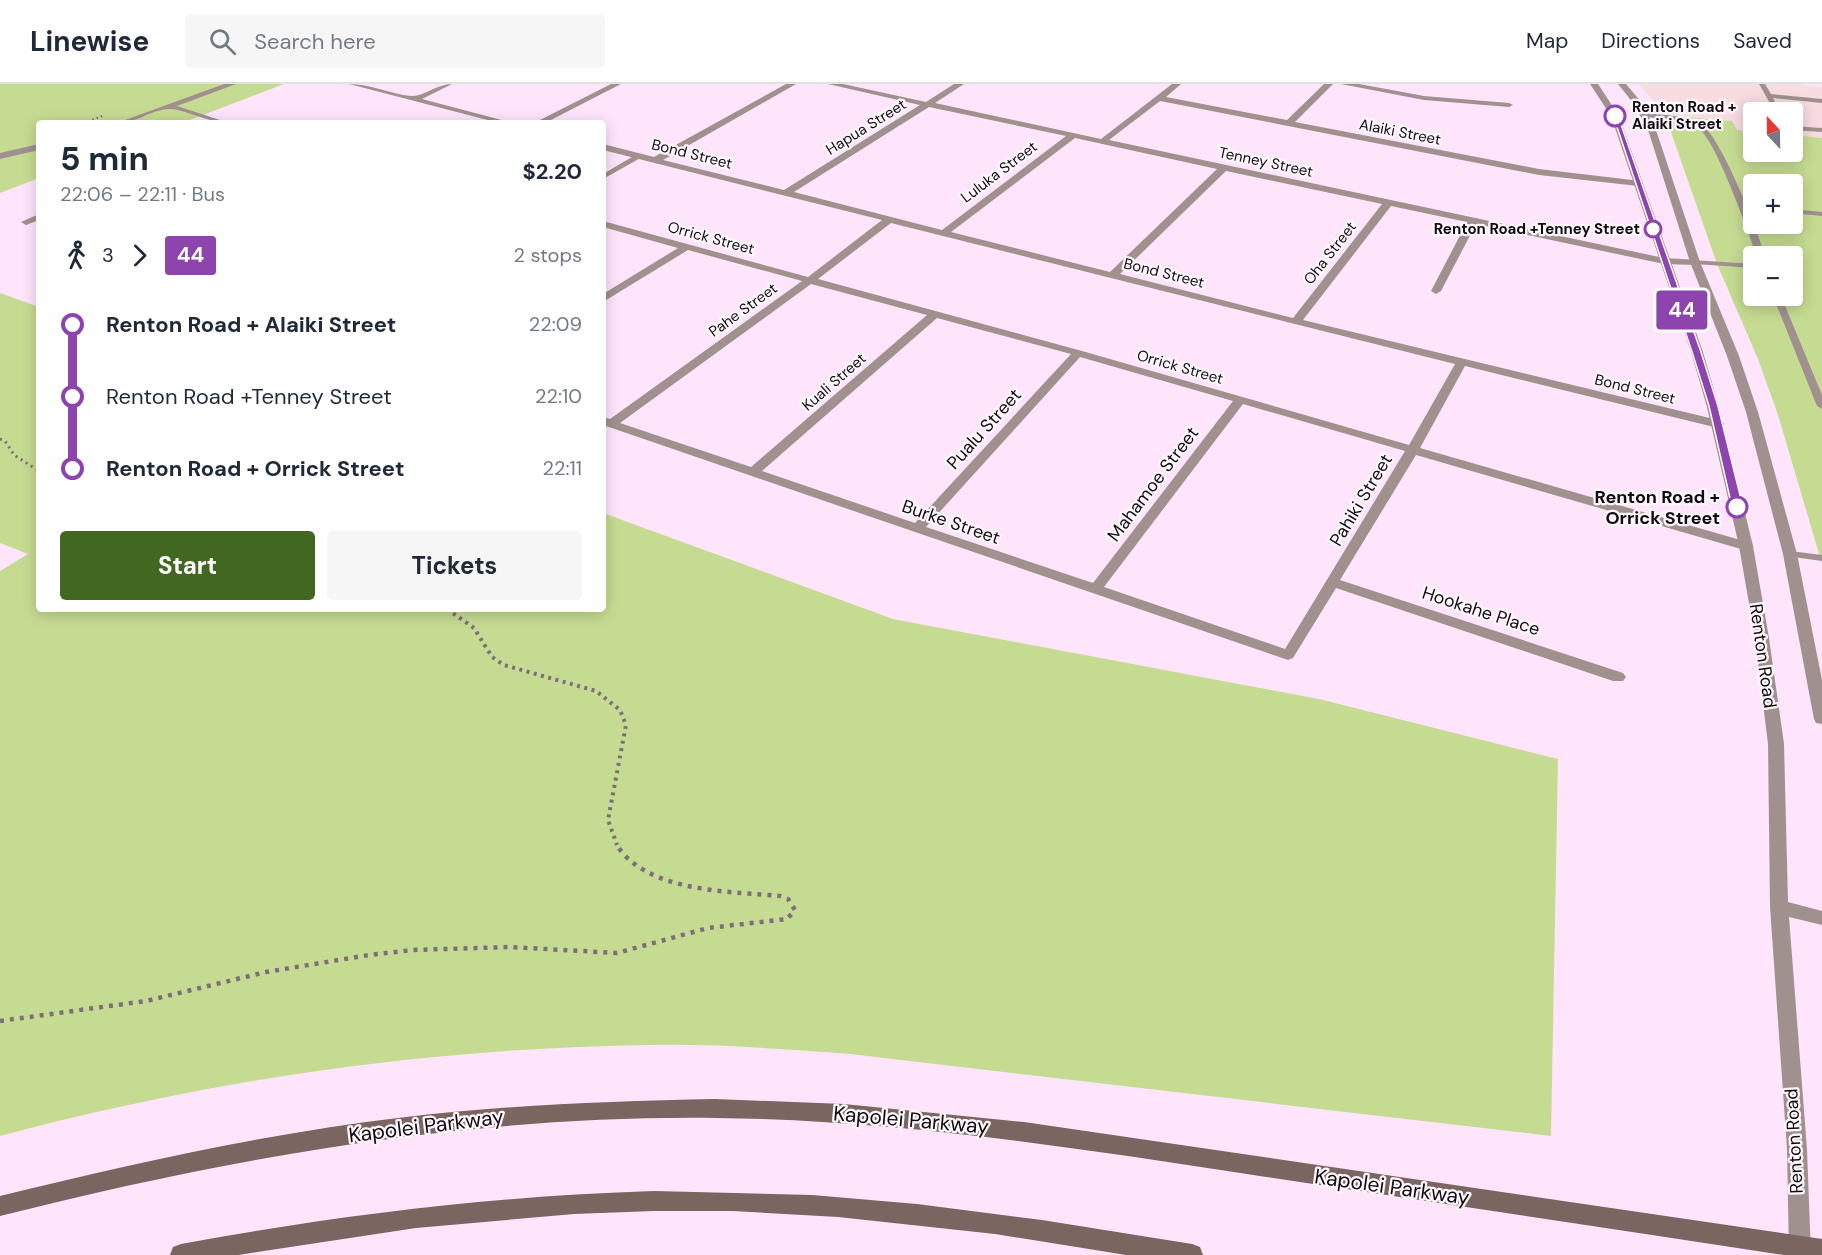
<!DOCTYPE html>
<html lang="en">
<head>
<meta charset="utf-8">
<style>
	body { margin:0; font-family:"DM Sans",sans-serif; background:#f6f6f7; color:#1f2937; height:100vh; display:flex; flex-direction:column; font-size:22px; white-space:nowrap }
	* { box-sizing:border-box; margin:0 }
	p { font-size:20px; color:#747a83 }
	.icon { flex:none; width:33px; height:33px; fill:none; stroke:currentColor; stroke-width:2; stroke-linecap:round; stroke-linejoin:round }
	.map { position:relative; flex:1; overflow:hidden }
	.details { position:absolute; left:36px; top:36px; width:570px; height:492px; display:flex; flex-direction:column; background:#fff; border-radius:6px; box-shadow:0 3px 15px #0003 }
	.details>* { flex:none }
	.badge { padding:0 12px; border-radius:4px; font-size:21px; line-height:39px }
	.needle { width:39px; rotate:338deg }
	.tools { position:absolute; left:1743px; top:18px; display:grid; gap:12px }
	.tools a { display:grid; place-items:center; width:60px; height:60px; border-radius:6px; background:#fff; box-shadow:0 3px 15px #0003; font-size:30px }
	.map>.badge { position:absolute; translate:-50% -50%; box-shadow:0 0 0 3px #fff }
	.legs { display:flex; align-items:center; gap:9px; height:66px; padding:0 24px; font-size:20px }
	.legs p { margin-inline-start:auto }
	.overview { display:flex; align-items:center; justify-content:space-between; height:102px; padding:0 24px }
	h1 { font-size:33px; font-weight:700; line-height:45px }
	.action { display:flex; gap:12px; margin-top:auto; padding:12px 24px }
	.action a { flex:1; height:69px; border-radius:6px; background:#416720; color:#fff; font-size:24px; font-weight:700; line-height:69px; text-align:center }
	.action a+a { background:#f6f6f7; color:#1f2937 }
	ul { padding:0 24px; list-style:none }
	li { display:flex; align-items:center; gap:21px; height:72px; font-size:22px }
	li i { display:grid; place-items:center; width:9px; height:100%; margin:0 8px; background:currentColor }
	li i::after { content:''; width:15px; height:15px; margin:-8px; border:4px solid; border-radius:50%; background:#fff }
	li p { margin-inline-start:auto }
	li:first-child i { background:linear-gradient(#0000 50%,currentColor 0) }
	li:last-child i { background:linear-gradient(currentColor 50%,#0000 0) }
	header { display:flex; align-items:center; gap:36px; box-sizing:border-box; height:84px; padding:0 30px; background:#fff; border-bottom:2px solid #e0e1e3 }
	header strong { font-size:28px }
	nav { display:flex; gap:33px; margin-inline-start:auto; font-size:21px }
	.search { width:420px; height:54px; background:#f6f6f7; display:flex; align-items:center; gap:15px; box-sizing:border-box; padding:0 21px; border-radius:6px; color:#747a83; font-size:22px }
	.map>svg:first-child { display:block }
</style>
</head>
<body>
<header>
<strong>Linewise</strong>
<div class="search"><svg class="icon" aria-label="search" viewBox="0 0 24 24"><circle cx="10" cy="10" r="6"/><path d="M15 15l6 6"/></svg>Search here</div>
<nav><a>Map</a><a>Directions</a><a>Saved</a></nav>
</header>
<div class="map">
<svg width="1822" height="1171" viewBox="0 0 1822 1171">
	<rect width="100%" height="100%" fill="#fee5fc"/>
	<path fill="#f7dce2" d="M1639,0h158l25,3v51l-29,-3 -1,-23h-38l-1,19 -16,-1 -5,-9 -67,-6z"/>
	<path fill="#c6db92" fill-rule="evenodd" d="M0,0h284l-102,39h-143v55l-39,15z
		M1665,31l67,6 5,9 16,1 1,21h38l1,-17 29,3v426l-44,-149 -20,-56 -41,-95zM1754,100h38v40h-38zM1754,172h38v40h-38z
		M0,209l39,14v302h564v-96l290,106 426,80 239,60 -7,377 -701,-82c-66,-5 -133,-10 -200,-9 -219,3 -438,34 -650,91v-565l28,-17 -28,-11z"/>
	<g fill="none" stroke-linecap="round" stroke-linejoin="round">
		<path stroke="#7e6e7c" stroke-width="2" stroke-dasharray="1.5 3" stroke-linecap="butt" d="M84,39l21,-8"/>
		<path stroke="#7e6e7c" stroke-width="3" stroke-dasharray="2 4" stroke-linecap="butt" d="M0,355l5,2 9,14 25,16"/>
		<path stroke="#7e6e7c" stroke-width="4" stroke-dasharray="3 4.5" stroke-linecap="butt" d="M447,525l27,19 18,29 12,8 92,26 24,19 6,15 -18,95 9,25"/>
		<path stroke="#7e6e7c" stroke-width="4.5" stroke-dasharray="4 6" stroke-linecap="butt" d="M0,937l146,-20 120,-29 103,-17 44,-5 97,-3 107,6 91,-25 79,-9 8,-9 -7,-11 -8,-3c-45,-4 -113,-4 -149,-35 -6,-4 -11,-12 -16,-17"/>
		<path fill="#a0918e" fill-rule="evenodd" d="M1759,0h6l6,10 51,5v4l-49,-5 8,14h-6z
			M1644,29c19,2 42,2 59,13 18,12 56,107 62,130h-8c-9,-24 -40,-113 -57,-126 -16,-13 -40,-10 -58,-14v-2z
			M1792,42l30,2v4l-30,-2z
			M637,70l7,2 -41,23v-5z
			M1792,125l30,3v4l-30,-3z
			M1692,176l62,4v4l-59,-4 -4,-2z
			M1773,212h8l41,99v14l-5,-3z
			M1790,467l32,4v6l-36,-5 -1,-2 1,-2z"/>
		<path fill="#a0918e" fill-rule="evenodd" d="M224,0h12l-59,22 52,17c-21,0 -46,-15 -61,-14 -17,1 -31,14 -51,14z
			M349,0c22,0 41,10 62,12 12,1 26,-12 41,-12l-30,15 91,24h-14z
			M611,0h10l-76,39h-11z
			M786,0h10l-133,76 121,30 136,-85 -92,-21h15l83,18 28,-18h10l-29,19 166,36 71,-55h9l-15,13 121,23 37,-36h9l-38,38 244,47 102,12 2,2 -5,3 -99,-11 -379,-74 -51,39 555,118 35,2v4l-4,1 -31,-1 -188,-40 -35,67 -5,3 -5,-3 36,-69 -76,-16 -88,114 419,101 2,3 -6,4 -253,-62 -45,82 331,95 2,3 -7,4 -5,-1 -325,-94 -76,125 283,93 3,4 -3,4h-10l-277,-93 -43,70 -5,2 -685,-235v-8l7,2 192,-138 -114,-31 -85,52v-8l75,-46 -75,-21v-6l205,56 74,-57 -279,-70v-6l51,13zM929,23l137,29 -124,94 -148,-38zM1075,54l142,31 -107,103 -159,-40zM1226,87l156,33 -89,114 -173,-44zM891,139l564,141 -46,81 -327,-94 -264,-72zM811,200l116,31 -176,152 -131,-44zM937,234l134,36 -156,169 -153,-52zM1080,273l153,44 -140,182 -167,-56zM1243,320l162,47 -120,198 -181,-62z
			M1341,0h18l65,12 85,7 4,2 -4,2 -85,-7z
			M39,60v6l-39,9v-6z
			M39,130v6l-13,5 -5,-3z"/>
		<path fill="#a0918e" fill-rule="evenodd" d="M1590,0h8l21,32 84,236 16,55 34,139 16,92 15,106 4,158 34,9v14l-33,-8 18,232 4,106h-22l-2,-106 -17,-242 -2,-163 -13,-106 -16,-92 -32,-139 -16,-55 -80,-236z
			M1618,0h8l16,19 15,30 43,129 39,94 19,56 39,142 25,126v44l-6,-1 -2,-4 -31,-165 -37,-142 -19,-56 -37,-94 -41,-129 -15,-29z"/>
		<path fill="#7a6561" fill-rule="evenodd" d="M715,1015l129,5 180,18 798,117v16h-38c-179,-27 -358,-54 -537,-81 -177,-27 -352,-54 -531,-56 -243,-3 -482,39 -716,98v-20c134,-33 269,-63 406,-79 103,-12 205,-16 309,-18z
			M654,1107l158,4 105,9 125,16 150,24 8,3 3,8h-77l-131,-21 -157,-17 -105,-6h-79l-80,3 -158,14 -178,27h-68l3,-8 8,-3c157,-29 313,-48 473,-53z"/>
	</g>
	<path fill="#8e44ad" stroke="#fff" stroke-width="1.5" d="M1613,31l5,1 83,236 17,54 25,101 -2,2 -9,-2 -23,-101 -17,-54z"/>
	<g fill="#fff" stroke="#8e44ad" stroke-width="3">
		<circle cx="1615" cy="32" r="10"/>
		<circle cx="1653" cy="145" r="8"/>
		<circle cx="1737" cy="423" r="10"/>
	</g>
	<g text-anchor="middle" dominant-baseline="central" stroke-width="4.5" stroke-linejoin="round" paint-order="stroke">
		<g font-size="15" font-weight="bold" fill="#110910" stroke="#fff9fe" text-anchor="start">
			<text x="1632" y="23">Renton Road +<tspan x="1632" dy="17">Alaiki Street</tspan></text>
			<text x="1640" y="145" text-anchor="end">Renton Road +Tenney Street</text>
		</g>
		<g font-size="15" fill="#110910" stroke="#fff9fe">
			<text transform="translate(866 43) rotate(-32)">Hapua Street</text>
			<text transform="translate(1400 48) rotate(11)">Alaiki Street</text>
			<text transform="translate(692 70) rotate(14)">Bond Street</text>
			<text transform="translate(1266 78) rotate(12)">Tenney Street</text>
			<text transform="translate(999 88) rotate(-37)">Luluka Street</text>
			<text transform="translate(711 154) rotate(15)">Orrick Street</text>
			<text transform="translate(1330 169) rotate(-52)">Oha Street</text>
			<text transform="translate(1164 189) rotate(14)">Bond Street</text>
			<text transform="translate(743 226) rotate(-36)">Pahe Street</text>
			<text transform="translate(1180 283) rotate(16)">Orrick Street</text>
			<text transform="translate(834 298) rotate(-41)">Kuali Street</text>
			<text transform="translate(1635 305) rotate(14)">Bond Street</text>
		</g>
		<g font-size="18" fill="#110910" stroke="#fff9fe">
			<text transform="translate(984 345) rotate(-48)">Pualu Street</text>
			<text transform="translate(1153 400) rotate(-53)">Mahamoe Street</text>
			<text transform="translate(1361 416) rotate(-59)">Pahiki Street</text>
			<text transform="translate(951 438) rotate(19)">Burke Street</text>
			<text transform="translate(1481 527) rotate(18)">Hookahe Place</text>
			<text transform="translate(1763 572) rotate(82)">Renton Road</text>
			<text transform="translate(1794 1057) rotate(-93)">Renton Road</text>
		</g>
		<g font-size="18" font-weight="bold" fill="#110910" stroke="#fff9fe" text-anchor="end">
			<text x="1720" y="413">Renton Road +<tspan x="1720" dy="21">Orrick Street</tspan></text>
		</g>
		<g font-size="21" fill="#110910" stroke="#fff9fe">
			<text transform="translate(911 1036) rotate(5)">Kapolei Parkway</text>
			<text transform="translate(426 1042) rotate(-7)">Kapolei Parkway</text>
			<text transform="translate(1392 1103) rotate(8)">Kapolei Parkway</text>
		</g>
	</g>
</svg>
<div class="tools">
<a><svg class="needle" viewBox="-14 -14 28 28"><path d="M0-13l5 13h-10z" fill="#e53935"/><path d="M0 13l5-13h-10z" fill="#747a83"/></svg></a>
<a>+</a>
<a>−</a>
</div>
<b class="badge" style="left:1682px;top:226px;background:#8e44ad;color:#fff">44</b>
<section class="details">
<div class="overview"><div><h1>5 min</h1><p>22:06 – 22:11 · Bus</p></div><b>$2.20</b></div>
<div class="legs"><svg class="icon" aria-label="walk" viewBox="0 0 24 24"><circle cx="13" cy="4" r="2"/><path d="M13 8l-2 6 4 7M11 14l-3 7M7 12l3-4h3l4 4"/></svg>3<svg class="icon" aria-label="forward" viewBox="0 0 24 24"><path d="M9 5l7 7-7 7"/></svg><b class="badge" style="background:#8e44ad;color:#fff">44</b><p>2 stops</p></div>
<ul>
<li><i style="color:#8e44ad"></i><b>Renton Road + Alaiki Street</b><p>22:09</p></li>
<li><i style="color:#8e44ad"></i><span>Renton Road +Tenney Street</span><p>22:10</p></li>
<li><i style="color:#8e44ad"></i><b>Renton Road + Orrick Street</b><p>22:11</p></li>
</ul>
<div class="action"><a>Start</a><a>Tickets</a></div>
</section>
</div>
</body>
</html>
